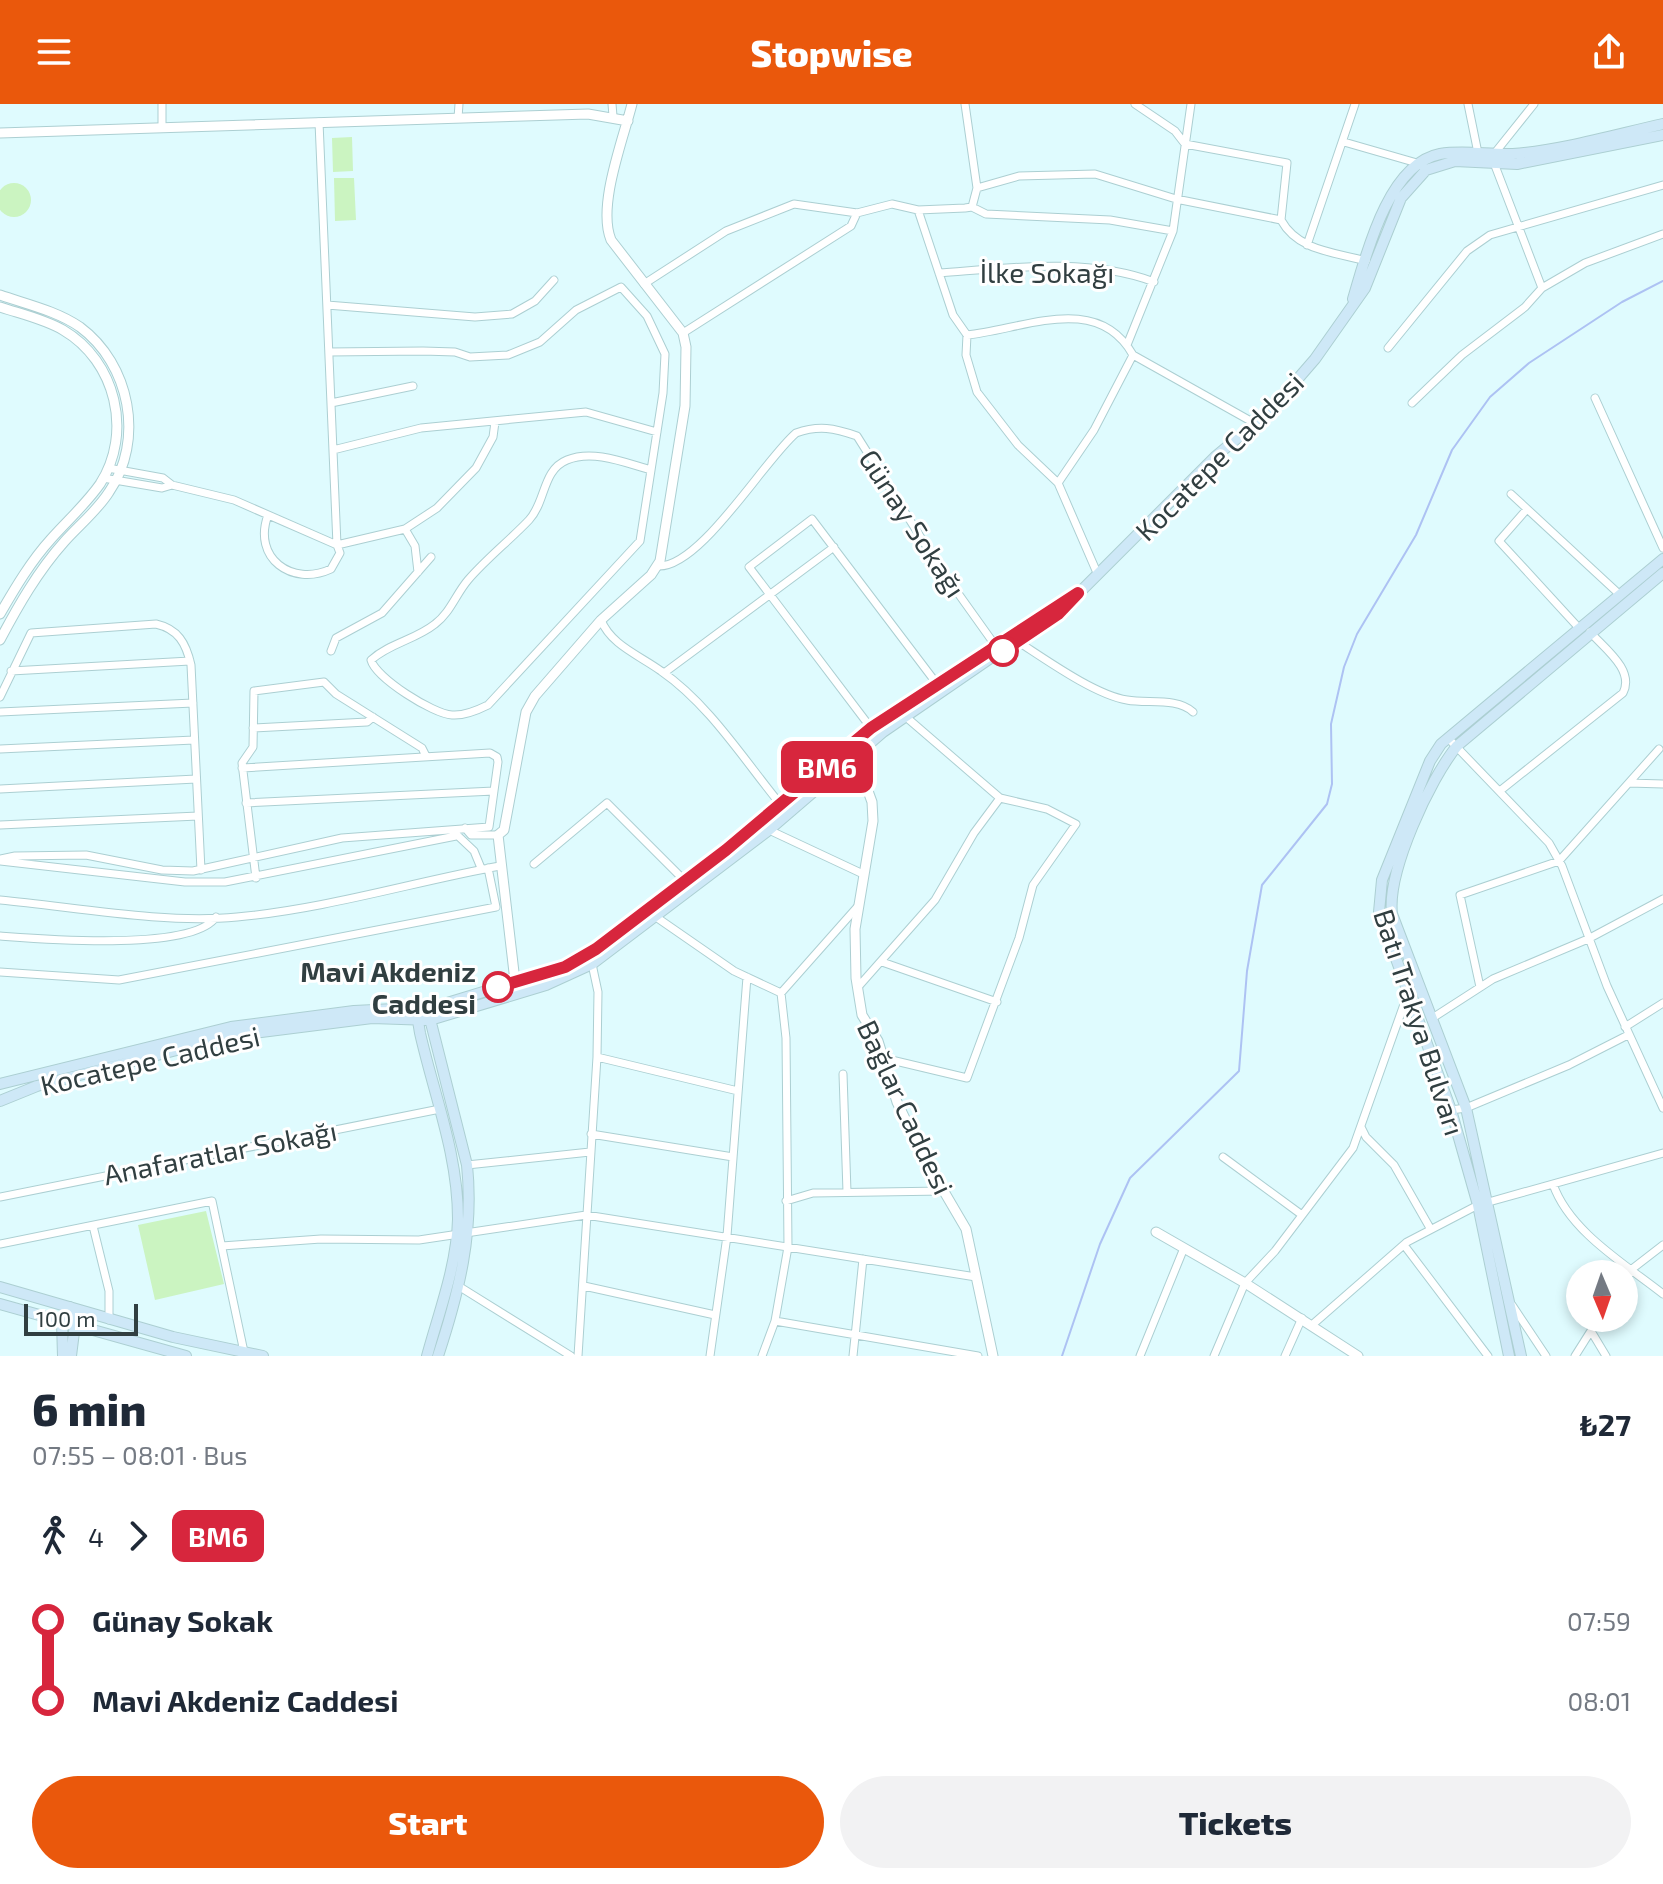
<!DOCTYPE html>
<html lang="en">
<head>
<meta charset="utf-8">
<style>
	body { margin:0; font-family:"Exo 2",sans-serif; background:#f2f2f3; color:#1f2937; height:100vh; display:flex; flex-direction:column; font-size:30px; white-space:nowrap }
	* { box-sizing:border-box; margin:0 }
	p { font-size:26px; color:#747a83 }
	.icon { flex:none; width:44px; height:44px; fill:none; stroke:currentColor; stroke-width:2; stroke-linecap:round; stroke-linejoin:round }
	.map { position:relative; height:1252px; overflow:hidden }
	.sheet { display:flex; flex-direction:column; background:#fff; flex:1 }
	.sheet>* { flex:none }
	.badge { padding:0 16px; border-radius:12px; font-size:28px; line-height:52px }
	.needle { width:52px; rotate:178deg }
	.tools { position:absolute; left:1566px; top:1156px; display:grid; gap:16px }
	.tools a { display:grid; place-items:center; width:72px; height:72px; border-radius:50%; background:#fff; box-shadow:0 4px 12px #0003; font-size:40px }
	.scale { position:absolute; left:24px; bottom:20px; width:114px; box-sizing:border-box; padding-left:8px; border:4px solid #313f41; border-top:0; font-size:22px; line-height:28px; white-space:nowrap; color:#313f41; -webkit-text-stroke:6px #fff; paint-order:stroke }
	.map>.badge { position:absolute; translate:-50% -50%; box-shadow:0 0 0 4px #fff }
	.legs { display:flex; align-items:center; gap:12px; height:88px; padding:0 32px; font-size:26px }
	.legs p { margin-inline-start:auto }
	.head { display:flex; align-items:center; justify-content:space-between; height:136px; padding:0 32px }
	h1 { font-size:44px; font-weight:800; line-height:60px }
	.button { display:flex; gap:16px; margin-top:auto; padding:16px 32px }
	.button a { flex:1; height:92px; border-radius:48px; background:#ea580c; color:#fff; font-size:32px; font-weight:800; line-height:92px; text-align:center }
	.button a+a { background:#f2f2f3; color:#1f2937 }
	ul { padding:0 32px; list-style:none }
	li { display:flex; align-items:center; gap:28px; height:80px; font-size:30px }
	li i { display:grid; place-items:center; width:12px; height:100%; margin:0 10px; background:currentColor }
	li i::after { content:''; width:20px; height:20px; margin:-10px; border:6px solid; border-radius:50%; background:#fff }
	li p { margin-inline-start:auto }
	li:first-child i { background:linear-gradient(#0000 50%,currentColor 0) }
	li:last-child i { background:linear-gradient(currentColor 50%,#0000 0) }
	header { display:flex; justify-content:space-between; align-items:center; height:104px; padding:0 32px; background:#ea580c; color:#fff; font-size:36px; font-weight:800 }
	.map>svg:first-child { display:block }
</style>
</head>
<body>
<header><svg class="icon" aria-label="menu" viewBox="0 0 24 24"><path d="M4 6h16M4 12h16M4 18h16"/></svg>Stopwise<svg class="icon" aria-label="share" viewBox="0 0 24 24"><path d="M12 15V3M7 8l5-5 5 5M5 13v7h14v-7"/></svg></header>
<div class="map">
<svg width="1663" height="1252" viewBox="0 0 1663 1252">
	<rect width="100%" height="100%" fill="#dffbfe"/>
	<path fill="#cbf4c1" d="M352,33l1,34 -20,1 -1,-34z
		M334,74h20l2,42 -21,1z
		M-3 96a17 17 0 1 1 34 0a17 17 0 1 1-34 0Z
		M206,1107l18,73 -69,16 -17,-75z"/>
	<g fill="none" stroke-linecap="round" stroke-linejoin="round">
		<path stroke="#adc2f3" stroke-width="2" d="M1062,1252l38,-112 30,-66 109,-107 8,-100 15,-86 65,-81 5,-20 -1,-60 13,-57 13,-33 59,-99 36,-85 38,-53 39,-34 93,-61 41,-21"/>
		<defs>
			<path id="minor" d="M162,0v23
				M612,0l1,12
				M965,0l12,84 42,-12 76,-2 81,25 105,21c17,31 53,32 85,41
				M1135,0l40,27 10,13 102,19 -6,57
				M1468,0l10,49
				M458,14l1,-14
				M1344,38l73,21
				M1494,50l40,-50
				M972,103l14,7 124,6 63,11 -46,114
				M918,106l35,105 14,20c55,-5 130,-44 166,20l123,69
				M1173,127l18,-127
				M1307,141l48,-141
				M939,169c69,-5 149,-16 215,9
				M644,180l82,-53 68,-27 63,9 35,-9 26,6 47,-2 7,-1 5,-19
				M1542,184l43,-25 78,-29
				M327,201l148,12 37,-3 23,-13 19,-21
				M683,229l168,-107 6,-13
				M967,231l-1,20 11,37 41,53 40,38 40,92
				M1388,244l79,-97 23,-16 173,-50
				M329,248l94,-1 32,1 15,5 38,-2 32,-13 36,-32 45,-23 26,29 18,38 -2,39 -23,148 -152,164c-10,5 -24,11 -36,10 -19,-1 -76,-37 -81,-55 19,-17 44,-20 64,-36 15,-11 21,-30 33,-44 19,-22 41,-39 61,-60 17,-18 13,-50 38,-60 26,-11 59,3 84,10
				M1595,294l68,150
				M331,299l82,-17
				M1412,299l50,-48 63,-48 17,-19 -48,-125
				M333,346l88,-22 165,-16 71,20
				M108,364l55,10 9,7
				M103,374l59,10 10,-3 62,15 103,45 68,-16 32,-21 39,-40 17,-31 2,-15
				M1058,379l36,-53 39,-75
				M1511,390l107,99
				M1527,405l-28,32 79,86
				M268,411c-16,43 24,72 63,54l9,-16 -3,-8 -18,-423
				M405,425l10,17 3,26
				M657,462c42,4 107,-106 139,-133 23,-8 38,-5 61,3l83,132 55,77
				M601,516c10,25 38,35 60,51 48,33 83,89 120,134
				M1017,537c28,18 78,54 110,59 20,4 50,-3 66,12
				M331,547l5,-13 46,-25 49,-56
				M11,567l179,-10
				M664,569l170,-126
				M0,593l31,-64 125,-9c22,5 30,19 35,41l10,205
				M0,608l193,-9
				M253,624l114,-6 6,-5
				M871,624l-122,-161 63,-48 125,165
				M1448,634l101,105 13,23 45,120 56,122
				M0,645l194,-9
				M1629,679l34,1
				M0,685l196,-10
				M1501,686l122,-97c12,-23 -19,-45 -33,-61
				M246,699l248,-12
				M0,721l198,-9
				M465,724l6,7h27
				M769,726l94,44
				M456,730l18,17 7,17
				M0,755l15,-3 71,-1 76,15 31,1 149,-33 147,-11 9,-65 -1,-5 -7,-4 -248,15
				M0,757l185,21h40l231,-46
				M534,760l73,-61 78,78
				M256,774l-14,-115 11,-16 1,-56 70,-9 12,12 86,54 4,8
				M0,796c75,7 162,24 237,17 89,-8 176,-35 263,-51
				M656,813l78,54 47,22 78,-88
				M0,832c41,3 192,16 216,-19
				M882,858l115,40
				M0,868l119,8 377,-73 -8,-39
				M858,883l77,-87 39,-67 26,-35
				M1480,883l-20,-92 99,-34 100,-112
				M1431,915l62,-40 95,-40 75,-40
				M1625,923l38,-24
				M597,953l141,34
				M883,954l84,20 52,-140 14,-53 43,-61 -29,-15 -47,-11 -94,-81
				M843,970l4,118
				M1451,1006l15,-2 103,-43 59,-30
				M1361,1023l5,10 28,28 36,63
				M591,1030l142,23
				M1223,1053l79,58
				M467,1061l123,-13
				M1553,1080c16,47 72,80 110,110
				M0,1093l440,-88
				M786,1097l27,-8 131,-2
				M93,1122l16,65v29
				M0,1140l212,-43 32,151
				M1404,1141l84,111
				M222,1142l99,-7 98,1 167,-25 390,62
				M1624,1177l8,-12 31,-24
				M584,1182l131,29
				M460,1183l111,69
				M1512,1201l34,51
				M775,1217l203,35
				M1312,1221l95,-83 71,-37 185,-52
				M1591,1227l15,25
				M578,1252l19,-299 1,-65 -6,-28
				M710,1252l17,-120 20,-259
				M762,1252l13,-35 13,-74 -2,-209 -5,-45
				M853,1252l10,-97
				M1140,1252l44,-108
				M1214,1252l31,-73 30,-32 78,-103 55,-155
				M1285,1252l17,-38
				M1575,1252l24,-38"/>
			<path id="tertiary" d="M0,29l588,-19 40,7
				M0,191c26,9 57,16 80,32 50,37 65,113 29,165 -12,19 -30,33 -45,50 -26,29 -46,64 -64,98
				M0,203c21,7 44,12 63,23 53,31 70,103 37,154 -14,20 -33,37 -49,55 -20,22 -36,49 -51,75
				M843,664l25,23 4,11 1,19 -18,108 1,49 6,37 16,26 19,61 25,52 44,75 27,127
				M515,877l-17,-146 6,-5 22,-118 9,-16 66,-76 50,-45 9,-14 25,-155 1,-59 -3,-14 -72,-93c-14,-34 12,-100 21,-136
				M1156,1128l89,51 113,73"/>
			<path id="secondary" d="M1353,195c13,-44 35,-135 87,-145 24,-4 49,1 73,0 50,-4 101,-19 150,-30
				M429,911l38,150c7,68 -8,127 -29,191
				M422,912l-4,5 2,12c14,62 38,121 38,186 -1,46 -19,93 -31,137
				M0,980l231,-57 123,-16 80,-4 131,-40 31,-18 78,-58 197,-163 198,-130
				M0,997l37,-15 194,-50 141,-18 58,2 116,-35 46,-21 177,-134 114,-98 182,-125 151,-151 54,-45 45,-52 50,-71 36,-90 25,-28 29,-9 62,3 146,-29
				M0,1183l173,50 90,19
				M0,1200l186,52
				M70,1203l6,9 -5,40
				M63,1252l-1,-34 8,-15
				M1509,1252l-31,-151 -27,-95 -72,-198 3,-32 48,-119 11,-17 222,-185
				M1521,1252l-55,-248 -74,-194c-5,-43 38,-135 65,-168l206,-173"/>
		</defs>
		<use href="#minor" stroke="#accfd2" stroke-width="9"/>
		<use href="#tertiary" stroke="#accfd2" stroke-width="11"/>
		<use href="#secondary" stroke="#accfd2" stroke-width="12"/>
		<use href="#minor" stroke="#fff" stroke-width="7"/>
		<use href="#tertiary" stroke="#fff" stroke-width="9"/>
		<use href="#secondary" stroke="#cee8f7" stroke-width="10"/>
	</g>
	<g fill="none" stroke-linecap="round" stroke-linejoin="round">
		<defs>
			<path id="line-1" d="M498,883l67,-20 31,-18 130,-99 145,-122 207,-135 -20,21 -55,37"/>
		</defs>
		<use href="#line-1" stroke="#fff" stroke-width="18"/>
		<use href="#line-1" stroke="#d7263d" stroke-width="12"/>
	</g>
	<g fill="#fff" stroke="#d7263d" stroke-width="4">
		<circle cx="1003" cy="547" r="14"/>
		<circle cx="498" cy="883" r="14"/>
	</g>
	<g text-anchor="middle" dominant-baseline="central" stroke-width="6" stroke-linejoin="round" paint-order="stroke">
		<g font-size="28" fill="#313f41" stroke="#fff">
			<text x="1047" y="168">İlke Sokağı</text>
			<text transform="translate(1219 352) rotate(-45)">Kocatepe Caddesi</text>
			<text transform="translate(913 419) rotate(57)">Günay Sokağı</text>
			<text transform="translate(1420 918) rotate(72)">Batı Trakya Bulvarı</text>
			<text transform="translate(150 956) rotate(-13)">Kocatepe Caddesi</text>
			<text transform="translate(906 1003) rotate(65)">Bağlar Caddesi</text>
			<text transform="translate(220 1048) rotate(-11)">Anafaratlar Sokağı</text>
		</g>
		<g font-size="28" font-weight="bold" fill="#313f41" stroke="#fff" text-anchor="end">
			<text x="476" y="867">Mavi Akdeniz<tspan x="476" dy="32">Caddesi</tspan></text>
		</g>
	</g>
</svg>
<div class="tools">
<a><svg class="needle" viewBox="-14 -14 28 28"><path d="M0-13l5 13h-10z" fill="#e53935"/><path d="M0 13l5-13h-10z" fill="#747a83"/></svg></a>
</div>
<div class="scale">100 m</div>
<b class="badge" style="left:827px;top:663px;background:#d7263d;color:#fff">BM6</b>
</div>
<section class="sheet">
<div class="head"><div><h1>6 min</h1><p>07:55 – 08:01 · Bus</p></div><b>₺27</b></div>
<div class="legs"><svg class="icon" aria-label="walk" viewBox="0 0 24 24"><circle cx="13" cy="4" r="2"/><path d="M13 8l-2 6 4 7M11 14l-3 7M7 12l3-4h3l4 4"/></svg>4<svg class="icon" aria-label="forward" viewBox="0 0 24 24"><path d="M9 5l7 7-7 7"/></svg><b class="badge" style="background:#d7263d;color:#fff">BM6</b></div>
<ul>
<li><i style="color:#d7263d"></i><b>Günay Sokak</b><p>07:59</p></li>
<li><i style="color:#d7263d"></i><b>Mavi Akdeniz Caddesi</b><p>08:01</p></li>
</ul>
<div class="button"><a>Start</a><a>Tickets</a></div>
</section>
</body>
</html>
